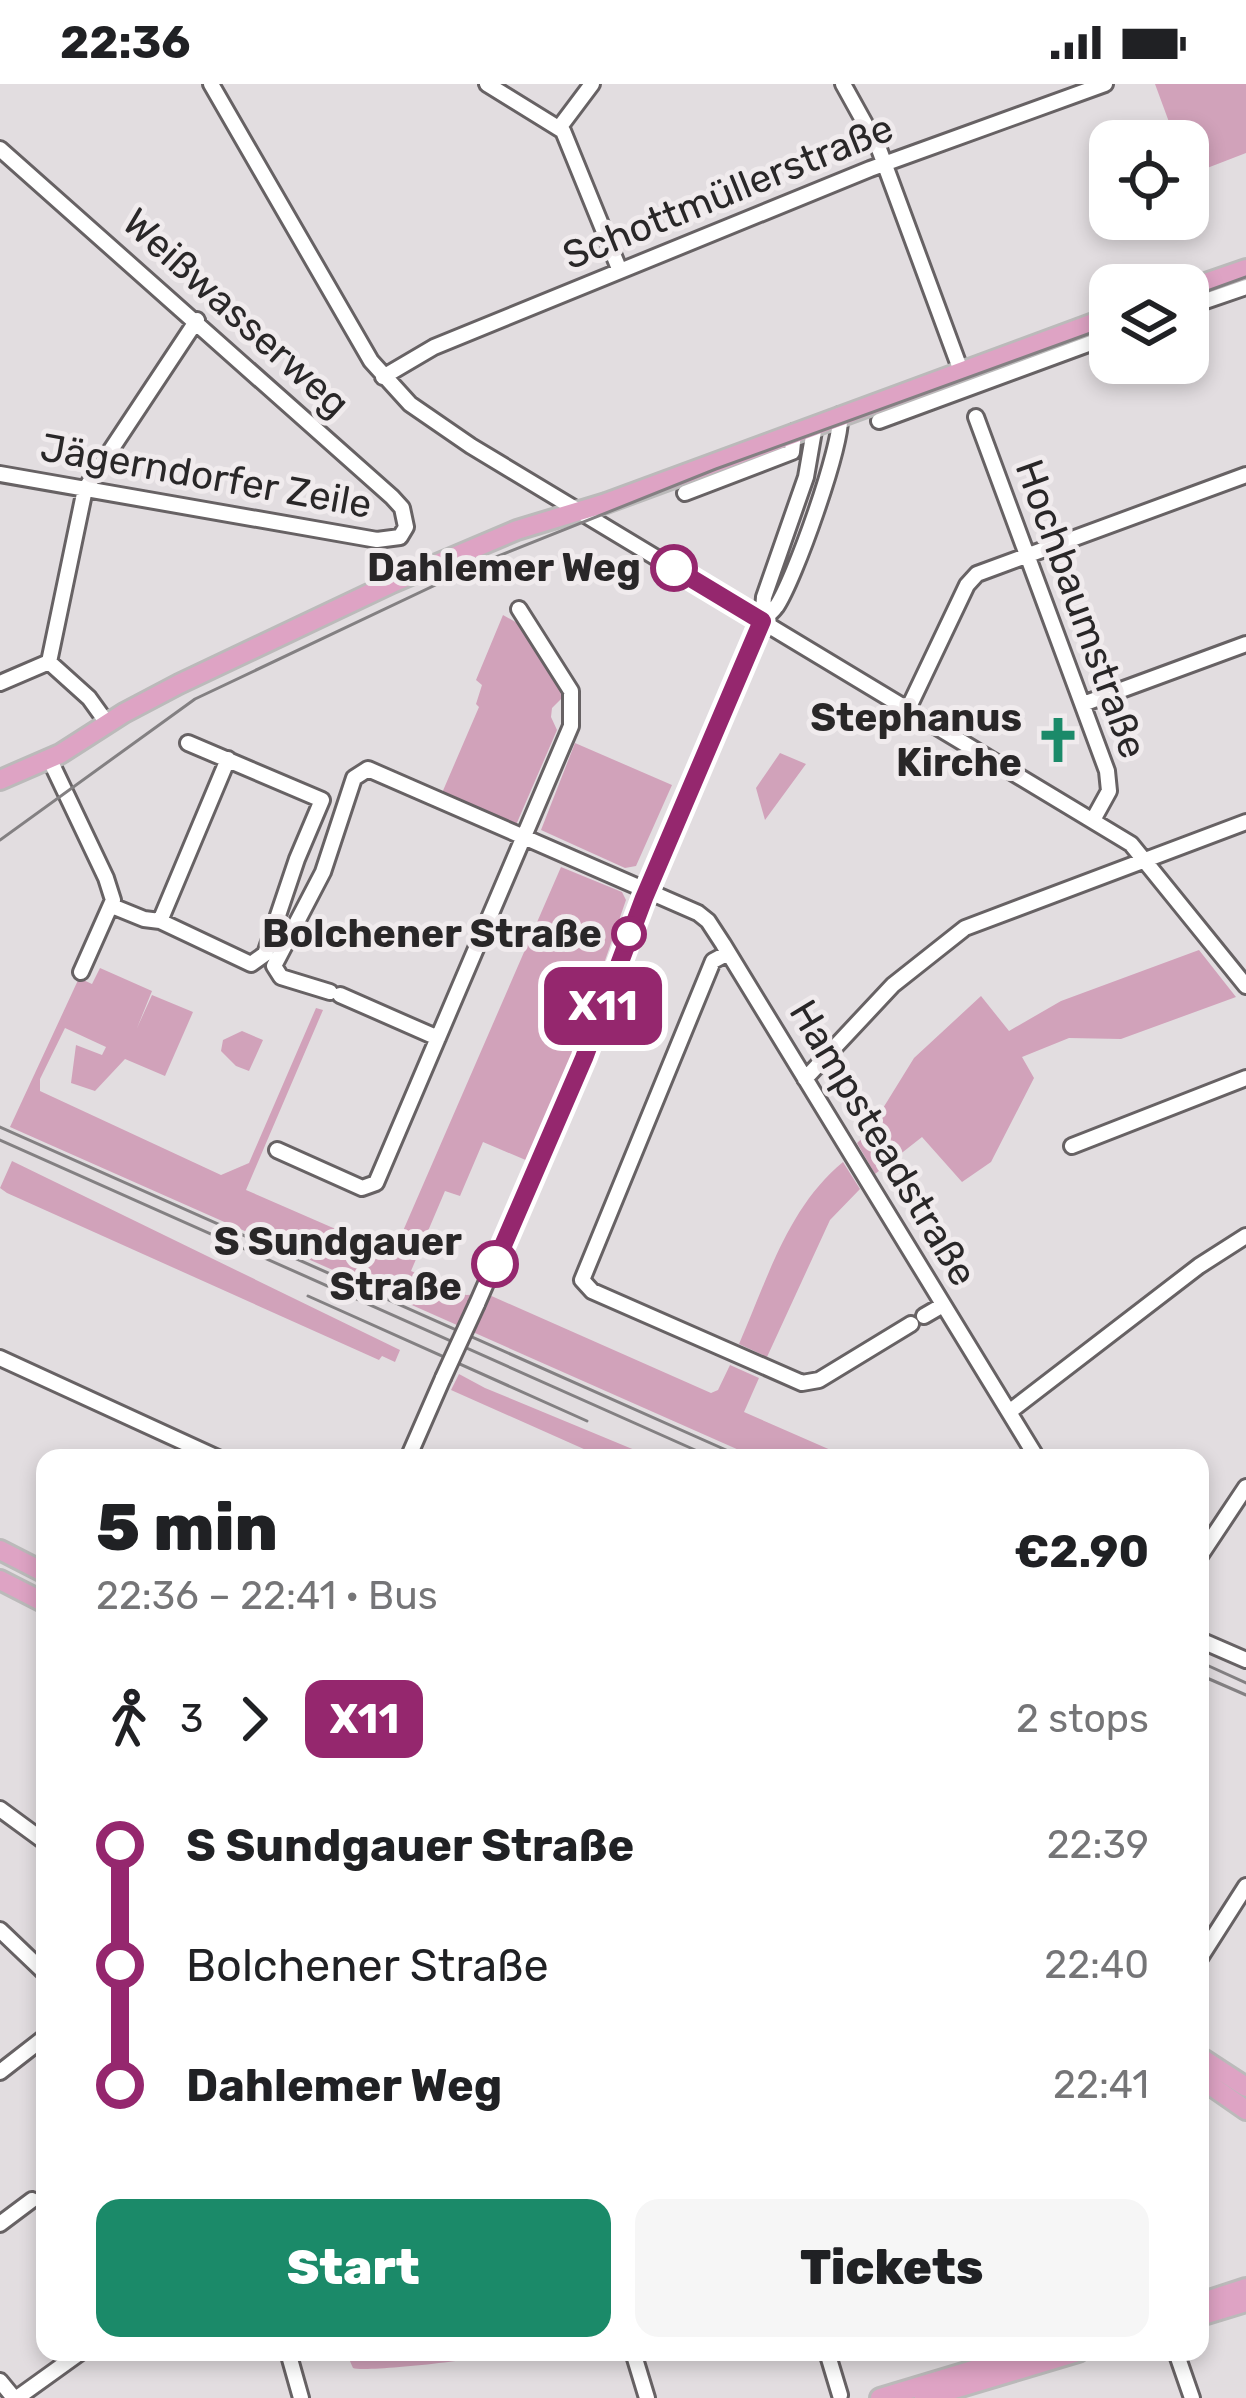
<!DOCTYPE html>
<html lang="en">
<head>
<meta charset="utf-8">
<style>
	body { margin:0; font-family:Rubik,sans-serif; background:#f6f6f6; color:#202124; height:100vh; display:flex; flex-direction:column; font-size:45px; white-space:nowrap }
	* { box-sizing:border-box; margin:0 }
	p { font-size:39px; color:#757577 }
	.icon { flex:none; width:66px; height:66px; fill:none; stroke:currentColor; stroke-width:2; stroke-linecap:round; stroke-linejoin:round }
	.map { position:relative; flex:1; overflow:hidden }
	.drawer { position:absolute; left:36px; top:1365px; width:1173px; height:912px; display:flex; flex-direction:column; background:#fff; border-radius:24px; box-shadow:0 6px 18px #0003 }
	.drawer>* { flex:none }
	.badge { padding:0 24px; border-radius:18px; font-size:42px; line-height:78px }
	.buttons { position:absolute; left:1089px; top:36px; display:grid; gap:24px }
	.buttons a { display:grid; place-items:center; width:120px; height:120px; border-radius:24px; background:#fff; box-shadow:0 6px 18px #0003; font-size:60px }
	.map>.badge { position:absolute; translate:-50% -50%; box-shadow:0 0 0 6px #fff }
	.legs { display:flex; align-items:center; gap:18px; height:132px; padding:0 60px; font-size:39px }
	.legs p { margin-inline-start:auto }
	.summary { display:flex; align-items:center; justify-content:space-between; height:204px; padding:0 60px }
	h1 { font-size:66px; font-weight:800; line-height:90px }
	.cta { display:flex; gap:24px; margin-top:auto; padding:24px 60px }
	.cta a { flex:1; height:138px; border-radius:24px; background:#1b8a69; color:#fff; font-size:48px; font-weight:800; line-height:138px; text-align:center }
	.cta a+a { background:#f6f6f6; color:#202124 }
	ul { padding:0 60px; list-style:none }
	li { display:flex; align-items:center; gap:42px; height:120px; font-size:45px }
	li i { display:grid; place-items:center; width:18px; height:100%; margin:0 15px; background:currentColor }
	li i::after { content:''; width:30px; height:30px; margin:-15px; border:9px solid; border-radius:50%; background:#fff }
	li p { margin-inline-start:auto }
	li:first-child i { background:linear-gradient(#0000 50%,currentColor 0) }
	li:last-child i { background:linear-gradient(currentColor 50%,#0000 0) }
	.status { display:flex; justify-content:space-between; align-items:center; height:84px; padding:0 60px; background:#fff; direction:ltr }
	.status svg { height:33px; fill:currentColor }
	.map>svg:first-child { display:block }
</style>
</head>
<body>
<div class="status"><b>22:36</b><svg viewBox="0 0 49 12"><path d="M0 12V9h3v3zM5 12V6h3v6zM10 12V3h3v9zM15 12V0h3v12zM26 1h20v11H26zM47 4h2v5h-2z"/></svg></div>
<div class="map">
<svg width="1246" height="2314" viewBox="0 0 1246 2314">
	<rect width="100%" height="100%" fill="#e2dde0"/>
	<path fill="#d1a2ba" d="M1155,0h91v69l-57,22 -1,-34h-12z
		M503,531l16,9 46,71 -13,13 -1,9 6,13 -41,95 -74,-32 37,-86 -3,-3 6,-19 -6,-5z
		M575,659l97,42 -36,81 -11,2 -84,-38z
		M780,669l26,11 -41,56 -9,-32z
		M561,783l61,25 4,8 -61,176 -37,85 -45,-19 -23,54 -15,-5 -34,80 55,24 21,-1 224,99 7,-3 12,-25 29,13 -15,34 105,46h-92l-747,-331 69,-149 13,6 8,-16 52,23 -15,37 15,-33 41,17 -28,64 -40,-17 -30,32 -24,-8 5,-38 26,10 4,-8 -41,-19 -25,51v12l181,84 28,-12 67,-155 7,2 -77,180 147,64z
		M1199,866l37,47 -115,42 -52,-1 -47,19 12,21 -43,84 -29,20 -40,-45 -47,37 -18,-31 10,-9 47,-76 67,-62 28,35 52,-30z
		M242,947l21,9 -14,31 -13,-5 -15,-15 2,-11z
		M12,1077l388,189 -5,12 -13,-6 -3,4 -372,-167 -7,-5z
		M843,1078l17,27 -30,31 -63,137 -28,-13c28,-64 49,-137 104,-182z
		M459,1290l26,14 169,70h-50l-153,-68z
		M346,2268l17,6 16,-6 29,3 98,-3c-11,6 -141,21 -153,16z"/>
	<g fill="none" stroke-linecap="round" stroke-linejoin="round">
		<defs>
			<path id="minor" d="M211,0l160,277 39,43 61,42 660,398 115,142
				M487,0l76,47 57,140
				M843,0l36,65 82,222
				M559,44l33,-44
				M0,65l392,348 10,11 4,19 -6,10 -23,3 -377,-66
				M1188,223l58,-20
				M383,293l51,-30 436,-178 235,-85
				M976,333l131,354 2,20 -16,29
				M879,337l231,-85
				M685,409l107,-41 2,-20
				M762,537c1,-1 14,-13 14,-14 18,-26 67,-163 64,-192
				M49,578l36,-173 112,-169
				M0,599l49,-21 40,36 18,25
				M1083,620l163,-60
				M908,625l59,-124 10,-11 269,-99
				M49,674l57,120 7,22 -32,72
				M112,822l32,13 16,2 91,43 14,-10 32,-95 25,-59 -134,-57
				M160,837l68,-162
				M728,869l-15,8 -131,319 10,11 210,92 17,-3 92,-56
				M330,908l-49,-15 -7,-11 49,-94 31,-94 14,-9 330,144 10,8 15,23 314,514
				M340,911l98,43
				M805,995l88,-94 72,-57 281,-106
				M1072,1062l174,-68
				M277,1066l85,38 14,-5 195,-457v-35l-52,-82
				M477,1220l107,-246 60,-160 118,-277 2,-24 42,-120 9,-52
				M924,1232l19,-11
				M0,1274l218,100
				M1009,1328l190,-146 47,-30
				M408,1374l35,-80
				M1200,1472l46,-69
				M1200,1556l46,20
				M0,1725l45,33
				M0,1846l45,43
				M1200,1874l46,-72
				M0,1988l45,-35
				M0,2140l32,-24
				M288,2268l13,46
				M633,2268l14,46
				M827,2268l13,43
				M1176,2268l16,46
				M0,2297l14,17
				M17,2314l64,-46"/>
			<path id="major" d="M1188,205l58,-20
				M0,696l60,-26 64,-41 55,-29 213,-101 125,-53 89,-27 504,-186
				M0,1466l45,23
				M0,1496l45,23
				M1200,1973l46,30
				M1200,1994l46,32
				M1200,2219l46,-15
				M1200,2232l46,-14
				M880,2314l153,-46
				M924,2314l154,-46"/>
		</defs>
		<use href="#minor" stroke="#676264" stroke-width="20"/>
		<use href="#major" stroke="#bbbaba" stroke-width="24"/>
		<use href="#minor" stroke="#fff" stroke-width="14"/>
		<use href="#major" stroke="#dea3c4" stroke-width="18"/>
		<path stroke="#838082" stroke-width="3" d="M0,1056l713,318
			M308,1212l279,125
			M1200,1591l46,20"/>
		<path stroke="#838082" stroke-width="3" d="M1188,214l58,-21
			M0,756l195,-141 291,-138 230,-92 394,-143
			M0,1043l744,331
			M1200,1578l46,21"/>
		<defs>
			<path id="minor-bridge" d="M443,1294l34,-74"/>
		</defs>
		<use href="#minor-bridge" stroke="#676264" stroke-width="20" stroke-linecap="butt"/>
		<use href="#minor-bridge" stroke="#fff" stroke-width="14"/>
	</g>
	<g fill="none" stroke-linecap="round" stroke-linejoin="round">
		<defs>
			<path id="line-1" d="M495,1180l89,-206 60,-160 118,-277 -88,-53"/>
		</defs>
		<use href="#line-1" stroke="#fff" stroke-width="27"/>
		<use href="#line-1" stroke="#95276e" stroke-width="18"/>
	</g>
	<defs>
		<symbol id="church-bare" viewBox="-9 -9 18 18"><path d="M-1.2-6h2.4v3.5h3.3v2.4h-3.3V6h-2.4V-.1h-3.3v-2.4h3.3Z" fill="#1b8a69" stroke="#f0ebed" stroke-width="2.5" paint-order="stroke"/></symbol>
	</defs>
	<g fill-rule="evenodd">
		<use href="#church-bare" x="1025" y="623" width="66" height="66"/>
	</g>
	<g fill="#fff" stroke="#95276e" stroke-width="6">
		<circle cx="674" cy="484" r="21"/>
		<circle cx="629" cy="850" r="15"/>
		<circle cx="495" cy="1180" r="21"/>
	</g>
	<g text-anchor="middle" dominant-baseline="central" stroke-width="10" stroke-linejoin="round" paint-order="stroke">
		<g font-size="39" fill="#292728" stroke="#f0ebed">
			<text transform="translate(728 108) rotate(-22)">Schottmüllerstraße</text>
			<text transform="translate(236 229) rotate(42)">Weißwasserweg</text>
			<text transform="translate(206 392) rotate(10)">Jägerndorfer Zeile</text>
			<text transform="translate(1081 525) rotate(70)">Hochbaumstraße</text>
			<text transform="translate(883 1059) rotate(59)">Hampsteadstraße</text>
		</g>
		<g font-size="39" font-weight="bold" fill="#292728" stroke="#f0ebed" text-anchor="end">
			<text x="641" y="484">Dahlemer Weg</text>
			<text x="602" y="850">Bolchener Straße</text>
			<text x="462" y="1158">S Sundgauer<tspan x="462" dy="45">Straße</tspan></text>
		</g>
		<g font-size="39" font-weight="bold" fill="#292728" stroke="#f0ebed" text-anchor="end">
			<text x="1022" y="634">Stephanus<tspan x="1022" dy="45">Kirche</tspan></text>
		</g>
	</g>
</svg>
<div class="buttons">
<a><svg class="icon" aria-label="locate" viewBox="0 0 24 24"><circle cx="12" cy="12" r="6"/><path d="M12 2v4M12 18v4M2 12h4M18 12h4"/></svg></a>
<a><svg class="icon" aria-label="layers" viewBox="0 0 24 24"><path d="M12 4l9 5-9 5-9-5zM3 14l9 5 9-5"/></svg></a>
</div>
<b class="badge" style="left:603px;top:922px;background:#95276e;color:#fff">X11</b>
<section class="drawer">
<div class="summary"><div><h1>5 min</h1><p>22:36 – 22:41 · Bus</p></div><b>€2.90</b></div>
<div class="legs"><svg class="icon" aria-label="walk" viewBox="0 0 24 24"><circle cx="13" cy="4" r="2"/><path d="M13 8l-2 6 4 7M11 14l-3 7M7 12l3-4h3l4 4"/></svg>3<svg class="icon" aria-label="forward" viewBox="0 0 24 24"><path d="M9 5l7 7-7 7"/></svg><b class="badge" style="background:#95276e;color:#fff">X11</b><p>2 stops</p></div>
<ul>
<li><i style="color:#95276e"></i><b>S Sundgauer Straße</b><p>22:39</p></li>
<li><i style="color:#95276e"></i><span>Bolchener Straße</span><p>22:40</p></li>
<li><i style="color:#95276e"></i><b>Dahlemer Weg</b><p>22:41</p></li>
</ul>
<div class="cta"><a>Start</a><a>Tickets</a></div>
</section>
</div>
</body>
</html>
